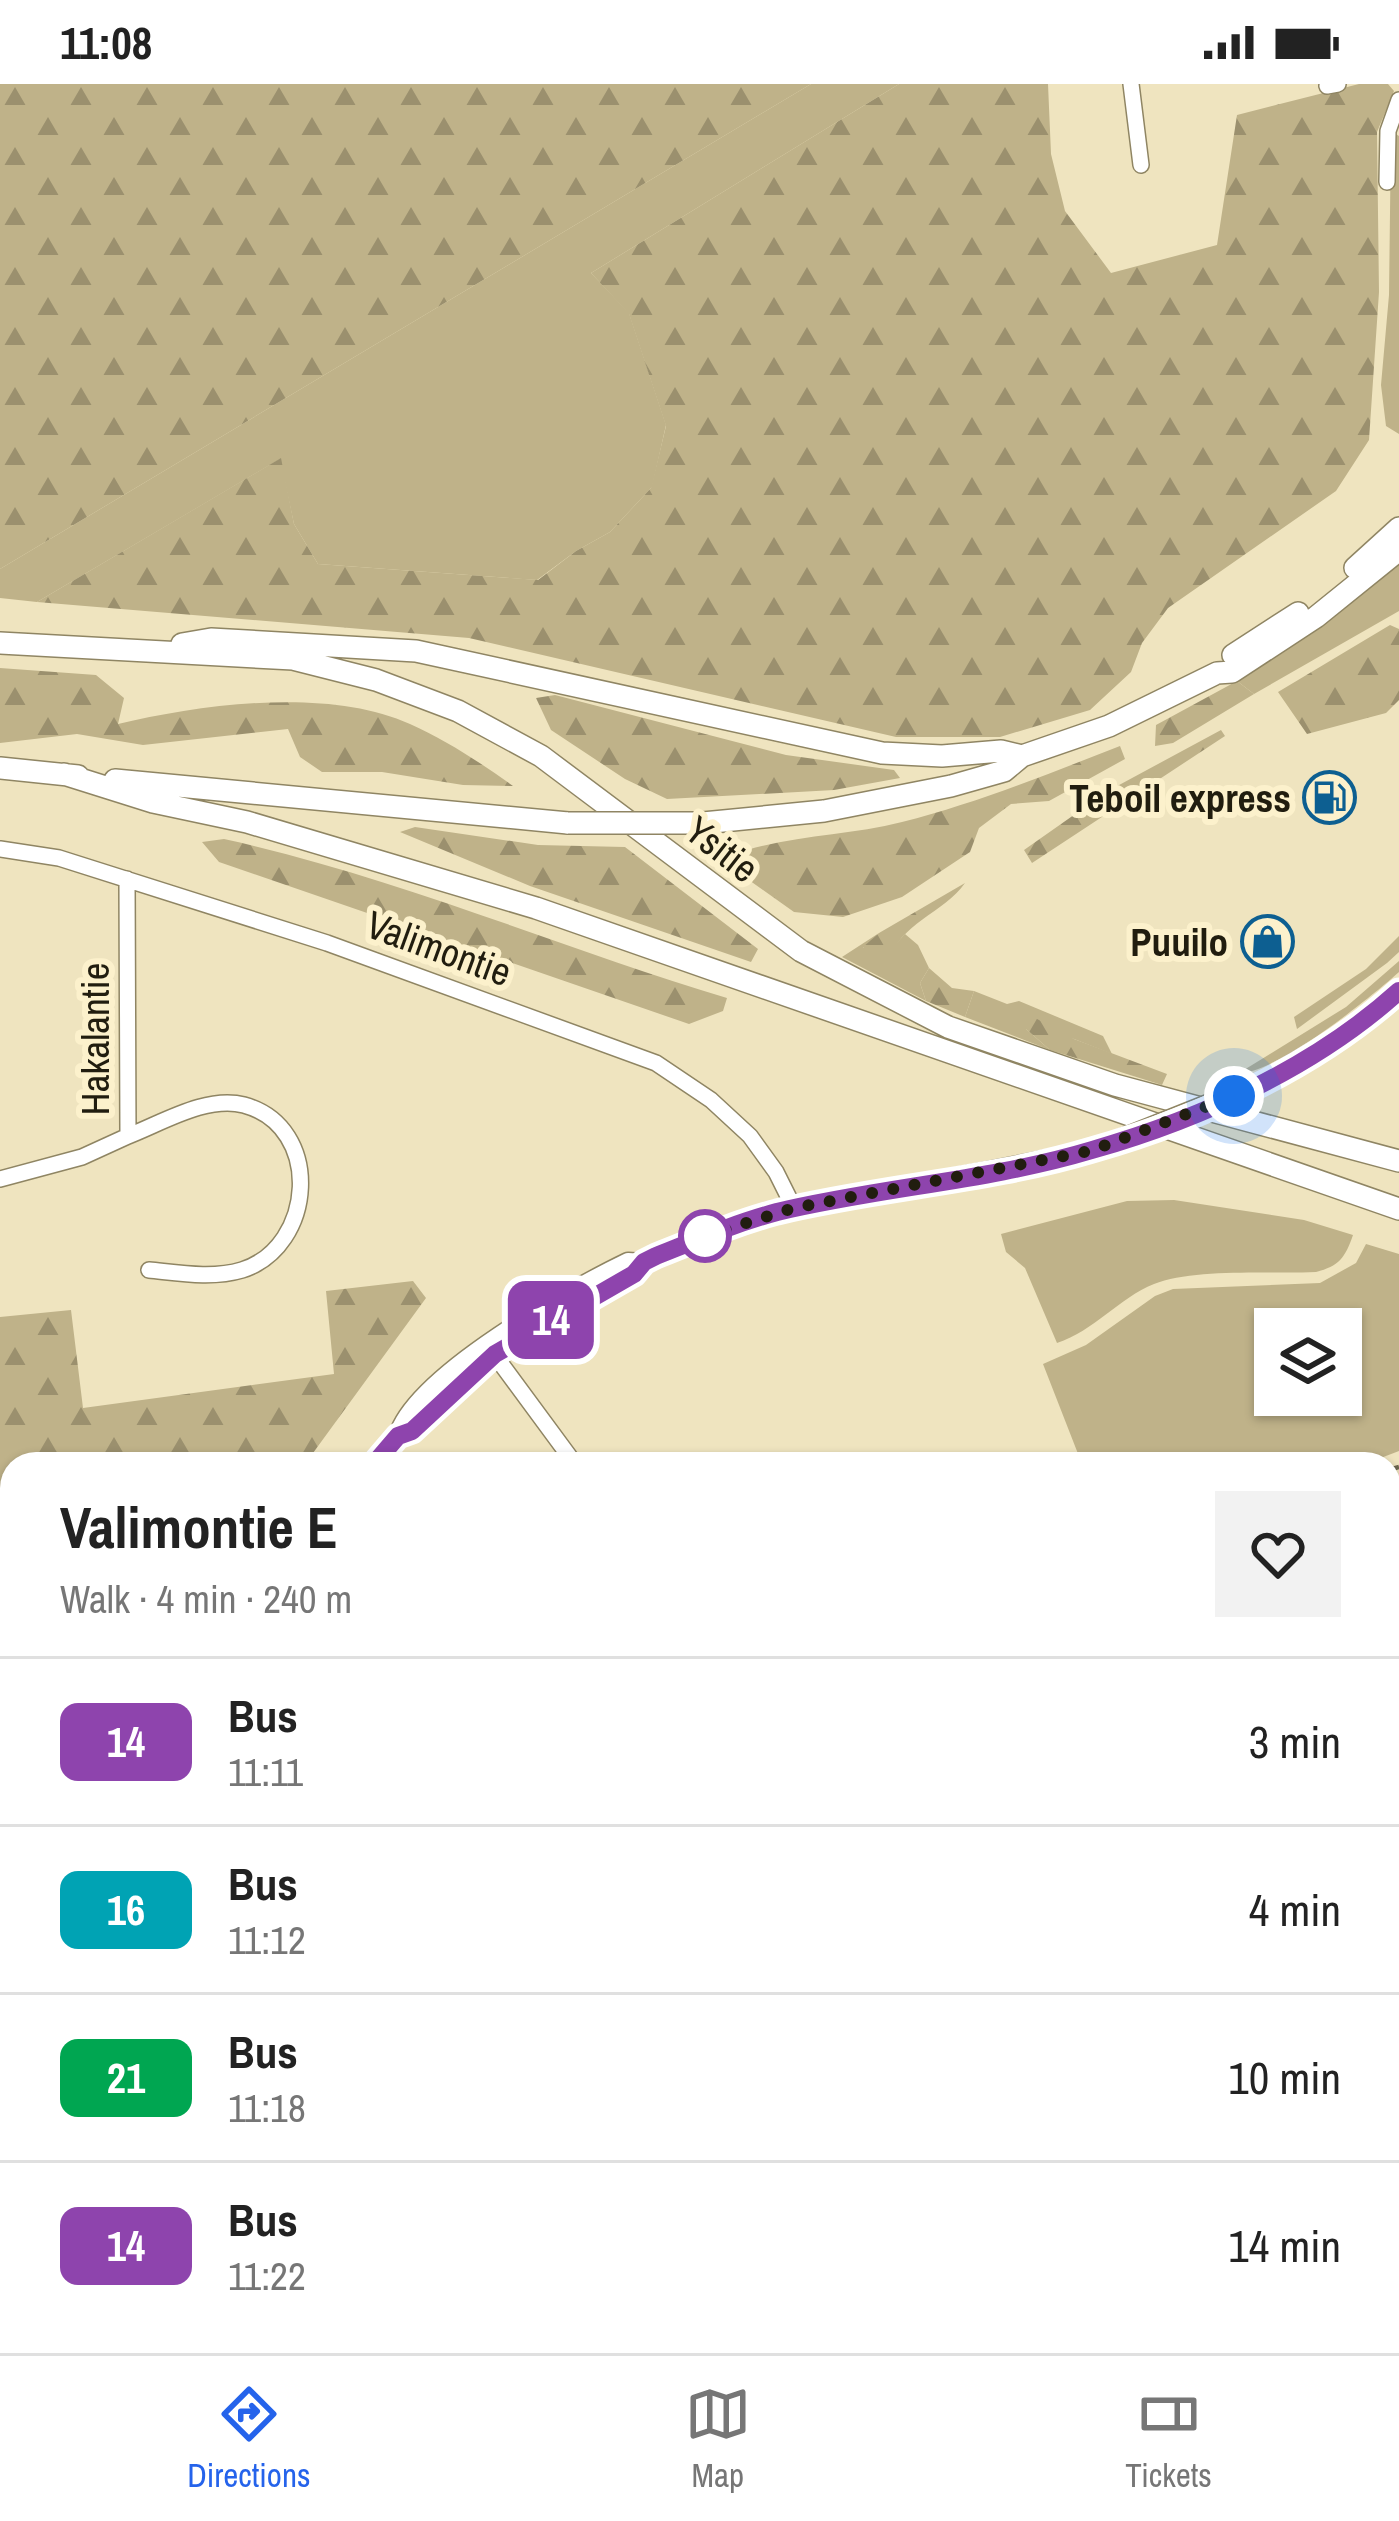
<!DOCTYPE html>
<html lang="en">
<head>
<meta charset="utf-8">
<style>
	body { margin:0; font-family:"Archivo Narrow",sans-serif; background:#f2f2f2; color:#222; height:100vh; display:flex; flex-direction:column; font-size:45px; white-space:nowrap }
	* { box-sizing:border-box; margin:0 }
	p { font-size:39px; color:#767676 }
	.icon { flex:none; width:66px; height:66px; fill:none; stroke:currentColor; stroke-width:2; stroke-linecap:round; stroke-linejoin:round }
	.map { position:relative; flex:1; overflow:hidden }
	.panel { position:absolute; left:0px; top:1368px; width:1401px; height:903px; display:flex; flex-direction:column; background:#fff; border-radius:36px 36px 0 0; box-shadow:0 3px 9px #0004 }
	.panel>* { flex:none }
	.badge { padding:0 24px; border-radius:18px; font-size:42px; line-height:78px }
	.tools { position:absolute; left:1254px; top:1224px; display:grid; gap:24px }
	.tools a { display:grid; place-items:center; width:108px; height:108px; border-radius:0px; background:#fff; box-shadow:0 3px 9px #0004; font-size:60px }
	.you { position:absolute; width:60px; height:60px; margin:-30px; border:9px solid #fff; border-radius:50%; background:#1a73e8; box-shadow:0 0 0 18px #1a73e833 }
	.map>.badge { position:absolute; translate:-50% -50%; box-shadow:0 0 0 6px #fff }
	.round { display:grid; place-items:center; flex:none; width:126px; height:126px; border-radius:0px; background:#f2f2f2 }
	.summary { display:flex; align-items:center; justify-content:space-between; height:204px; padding:0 60px }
	h1 { font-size:57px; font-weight:700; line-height:90px }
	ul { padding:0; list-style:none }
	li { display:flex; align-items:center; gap:36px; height:168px; padding:0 60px; border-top:3px solid #e0e0e0 }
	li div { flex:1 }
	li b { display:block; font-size:45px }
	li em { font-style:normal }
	li .badge { min-width:132px; font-weight:700; text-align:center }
	.status { display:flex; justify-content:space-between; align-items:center; height:84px; padding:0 60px; background:#fff; direction:ltr }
	.status svg { height:33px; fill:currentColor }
	.tabs { display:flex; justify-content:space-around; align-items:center; height:168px; border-top:3px solid #e0e0e0; background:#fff; font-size:33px; color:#767676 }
	.tabs a { display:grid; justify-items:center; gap:6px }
	.tabs .current { color:#2563eb }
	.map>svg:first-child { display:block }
</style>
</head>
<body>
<div class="status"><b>11:08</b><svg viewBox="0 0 49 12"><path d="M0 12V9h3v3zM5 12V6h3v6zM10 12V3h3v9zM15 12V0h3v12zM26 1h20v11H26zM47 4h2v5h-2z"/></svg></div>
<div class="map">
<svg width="1399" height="2269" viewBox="0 0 1399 2269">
	<defs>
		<pattern id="forest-firs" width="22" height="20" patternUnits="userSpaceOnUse" patternTransform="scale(3)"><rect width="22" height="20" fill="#bfb289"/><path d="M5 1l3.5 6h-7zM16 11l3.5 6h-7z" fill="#9b906e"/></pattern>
		<pattern id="water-waves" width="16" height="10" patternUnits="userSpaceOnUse" patternTransform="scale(3)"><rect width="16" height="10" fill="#9d8f5f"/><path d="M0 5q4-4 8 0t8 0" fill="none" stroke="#80744d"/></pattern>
	</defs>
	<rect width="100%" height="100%" fill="#efe4bf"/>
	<path fill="#bfb289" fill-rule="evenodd" d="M811,0h88l-308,189 38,40 37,112 -14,62 -42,45 -34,19 -39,29 -219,-16 -24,-40 -14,-65 -243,143 -37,-4v-29z
		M1391,47l8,5v298l-13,-8 -5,-41 8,-90z
		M1399,479v48l-145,83 -17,-13 79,-51z
		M879,849l-16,15h29l13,-14 13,11 11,23 -9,15 6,18 -84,-44z
		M1399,852v16l-12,11 -90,66 -3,-12 72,-48z
		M1399,877v11c-30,27 -122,101 -160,101l107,-66z
		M974,907l33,13 12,-3 84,35 9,18 -38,-15 -48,-10 24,21 -85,-33z
		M1174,1116l130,20 49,15c-8,23 -14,31 -37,37 -44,2 -123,-4 -162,12 -35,14 -60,47 -97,59l-32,-75 -19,-16 -5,-18 126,-33z
		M1366,1160l33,10v197l-34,13h-283l-39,-100 43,-19 69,-49 18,-7 147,-6 36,-20zM1275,1245h66v66h-66z
		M1399,1442v132l-10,6v-135z
		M1399,1608v84l-9,4 9,13v69l-10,-5v-160z
		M12,2042v46l-12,7v-47z
		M12,2131v128l-12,5v-129z"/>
	<path fill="url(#forest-firs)" d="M0,0h811l-811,485z
		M899,0h149l3,70 14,57 46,62 106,-28 20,-130 122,-31h29l6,7 -17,41 2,160 -10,148 -33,51 -168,117 -26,35 -11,29 -41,38 -90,27h-104l-427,-99 -432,-36 244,-144 13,66 24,40 220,16 38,-29 34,-19 41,-44 15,-62 -37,-112 -38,-41z
		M1390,541l9,4v71l-13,13 -79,21 -29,-42z
		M0,584l96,7 28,23 -6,26c85,-20 211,-37 292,0 36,16 71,39 103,62l-50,-1 -81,-13h-60l-22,-15 -12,-28 -145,16 -66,-11 -77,9z
		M1237,597l17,13 -81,49 -18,3 1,-21z
		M555,611l231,60 108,15 6,8 -66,12 -167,9 -42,-20 -74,-49 -15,-32z
		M1221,646l4,6 -193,127 -8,-13 84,-59z
		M1120,662l5,13 -76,42 -38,3 -32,24 -9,24 -68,45 -59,20 -49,-5 -55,-39 8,-23c51,-15 104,-15 155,-28 75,-19 146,-48 218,-76z
		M415,743l123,18 87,2 133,102 -7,13 -221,-76 -130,-54z
		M224,755c173,38 334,108 503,159l-4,13 -34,13 -470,-162 -17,-20z
		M965,799c-21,30 -67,41 -76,79l-11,1 -15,-16 16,-14z
		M929,884l23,20 22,3 -9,26 -39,-16 -6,-18z
		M1026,929l48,26 93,35 -5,11 -112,-35 -24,-21 -18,-8 -1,-7z
		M413,1197l13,17 -121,166h-293v320l-12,5v-472l71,-7 12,98 251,-34 -8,-83z
		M12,1748v86l-12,-5v-78z
		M432,2259h143l3,10h-122z"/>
	<path fill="url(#water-waves)" d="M1389,1773l10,5v405l-10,12z
		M12,2258v1h358l-10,10h-351z
		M698,2259h653l-5,10h-650z"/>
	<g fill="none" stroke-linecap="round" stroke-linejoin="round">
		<path stroke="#9d8f5f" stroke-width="4.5" d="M0,1610l12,-15
			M398,2269v-10"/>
		<defs>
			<path id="minor" d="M1131,0l10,81
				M1327,2l11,-2
				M1387,98l1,-51 11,-31
				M0,765l59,9 268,85 329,120 55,37 39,36 26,36 18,36
				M128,1052c34,-13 79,-41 116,-31 80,22 71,142 -2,165 -30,9 -63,3 -93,0
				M0,1095l82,-22 46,-21 -1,-257
				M488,1262l87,118
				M1389,1600l10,-6
				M0,2119l12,-4
				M1396,2269l3,-4"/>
			<path id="major" d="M1258,1000l96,-56 45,-37
				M398,1352c17,-60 174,-147 230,-174l15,1 127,-49 320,-63
				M374,1380l24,-28 14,-5 83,-77 139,-79 9,-12
				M0,1736l12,-5"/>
			<path id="highway" d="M1355,484l44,-40
				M0,559l293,16 83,21 82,31 83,45 260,195 147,76 167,58 284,76
				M182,560l29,-5 205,12 466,102 60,3 59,-5 21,5
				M1233,571l65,-42
				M0,684l78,8
				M64,690l89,28 94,20 289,86 863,301
				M115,696l453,43
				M703,739l121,-12 127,-25 53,-15 18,-15 87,-30 108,-53 15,-1 84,-55 83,-67"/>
		</defs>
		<use href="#minor" stroke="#8f8563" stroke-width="18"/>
		<use href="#major" stroke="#8f8563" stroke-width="21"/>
		<use href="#highway" stroke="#8f8563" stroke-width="24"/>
		<use href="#minor" stroke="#fff" stroke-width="15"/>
		<use href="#major" stroke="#fff" stroke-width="18"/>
		<use href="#highway" stroke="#fff" stroke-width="21"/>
		<path stroke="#6e6750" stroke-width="4.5" stroke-dasharray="18 9" stroke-linecap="butt" d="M1389,1386l10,-3
			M0,2019l12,-6"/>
		<defs>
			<path id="major-bridge" d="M1090,1067l168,-67"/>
			<path id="highway-bridge" d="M568,739h135"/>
		</defs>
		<use href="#major-bridge" stroke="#8f8563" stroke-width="21" stroke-linecap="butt"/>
		<use href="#highway-bridge" stroke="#8f8563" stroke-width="24" stroke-linecap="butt"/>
		<use href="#major-bridge" stroke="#fff" stroke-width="18"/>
		<use href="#highway-bridge" stroke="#fff" stroke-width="21"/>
	</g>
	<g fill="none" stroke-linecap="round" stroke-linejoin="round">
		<defs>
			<path id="line" d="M374,1380l24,-28 14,-5 83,-77 139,-80 10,-12 12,-6c40,-16 80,-33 121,-44 104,-25 212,-31 315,-62 109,-31 223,-83 307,-159"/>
		</defs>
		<use href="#line" stroke="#fff" stroke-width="27"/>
		<use href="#line" stroke="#8e44ad" stroke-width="18"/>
		<path stroke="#211d0f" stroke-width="12" stroke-dasharray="0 21.6" d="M705,1152l89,-28 296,-57 144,-55"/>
	</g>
	<defs>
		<symbol id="fuel-ring" viewBox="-11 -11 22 22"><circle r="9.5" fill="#fcf1cc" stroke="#0d5f91" stroke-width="1.5"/><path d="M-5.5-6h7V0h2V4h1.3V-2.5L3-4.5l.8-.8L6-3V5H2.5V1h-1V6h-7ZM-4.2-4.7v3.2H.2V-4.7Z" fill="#0d5f91"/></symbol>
		<symbol id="shop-ring" viewBox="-11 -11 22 22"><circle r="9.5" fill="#fcf1cc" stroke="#0d5f91" stroke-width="1.5"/><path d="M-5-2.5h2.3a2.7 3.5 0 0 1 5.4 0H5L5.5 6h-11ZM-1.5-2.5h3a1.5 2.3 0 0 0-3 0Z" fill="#0d5f91"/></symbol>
	</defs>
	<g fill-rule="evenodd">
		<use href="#fuel-ring" x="1300" y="684" width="59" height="59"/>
		<use href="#shop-ring" x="1238" y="828" width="59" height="59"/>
	</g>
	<circle fill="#fff" stroke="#8e44ad" stroke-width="6" cx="705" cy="1152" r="24"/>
	<g text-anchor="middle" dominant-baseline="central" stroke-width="12" stroke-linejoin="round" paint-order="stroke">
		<g font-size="39" font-weight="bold" fill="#211d0f" stroke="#fcf1cc" text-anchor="end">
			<text x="1291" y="714">Teboil express</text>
			<text x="1228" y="858">Puuilo</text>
		</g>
		<g font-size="39" fill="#211d0f" stroke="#fcf1cc">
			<text transform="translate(722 765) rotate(38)">Ysitie</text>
			<text transform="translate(439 864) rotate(20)">Valimontie</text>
			<text transform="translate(95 955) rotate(-90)">Hakalantie</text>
		</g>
	</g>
</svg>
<div class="tools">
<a><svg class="icon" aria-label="layers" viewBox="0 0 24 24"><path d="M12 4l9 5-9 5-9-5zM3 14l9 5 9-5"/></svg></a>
</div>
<div class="you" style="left:1234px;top:1012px"></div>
<b class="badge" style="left:551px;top:1236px;background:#8e44ad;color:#fff">14</b>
<section class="panel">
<div class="summary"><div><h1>Valimontie E</h1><p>Walk · 4 min · 240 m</p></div><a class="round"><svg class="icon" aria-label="heart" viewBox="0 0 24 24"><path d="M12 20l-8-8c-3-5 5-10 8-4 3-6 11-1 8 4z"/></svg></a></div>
<ul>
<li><span class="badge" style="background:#8e44ad;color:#fff">14</span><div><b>Bus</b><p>11:11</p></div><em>3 min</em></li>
<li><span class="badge" style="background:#00a3b4;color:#fff">16</span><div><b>Bus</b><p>11:12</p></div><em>4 min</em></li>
<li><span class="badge" style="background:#00a651;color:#fff">21</span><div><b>Bus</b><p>11:18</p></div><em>10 min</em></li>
<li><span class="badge" style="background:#8e44ad;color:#fff">14</span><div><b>Bus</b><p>11:22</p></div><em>14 min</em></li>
</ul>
</section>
</div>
<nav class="tabs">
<a class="current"><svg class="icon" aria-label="directions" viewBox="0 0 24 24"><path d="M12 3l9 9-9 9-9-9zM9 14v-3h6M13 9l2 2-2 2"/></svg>Directions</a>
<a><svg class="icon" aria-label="map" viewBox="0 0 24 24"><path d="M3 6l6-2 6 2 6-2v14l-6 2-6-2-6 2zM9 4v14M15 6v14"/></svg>Map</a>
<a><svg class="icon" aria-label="tickets" viewBox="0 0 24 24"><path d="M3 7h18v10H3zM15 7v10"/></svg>Tickets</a>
</nav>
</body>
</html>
